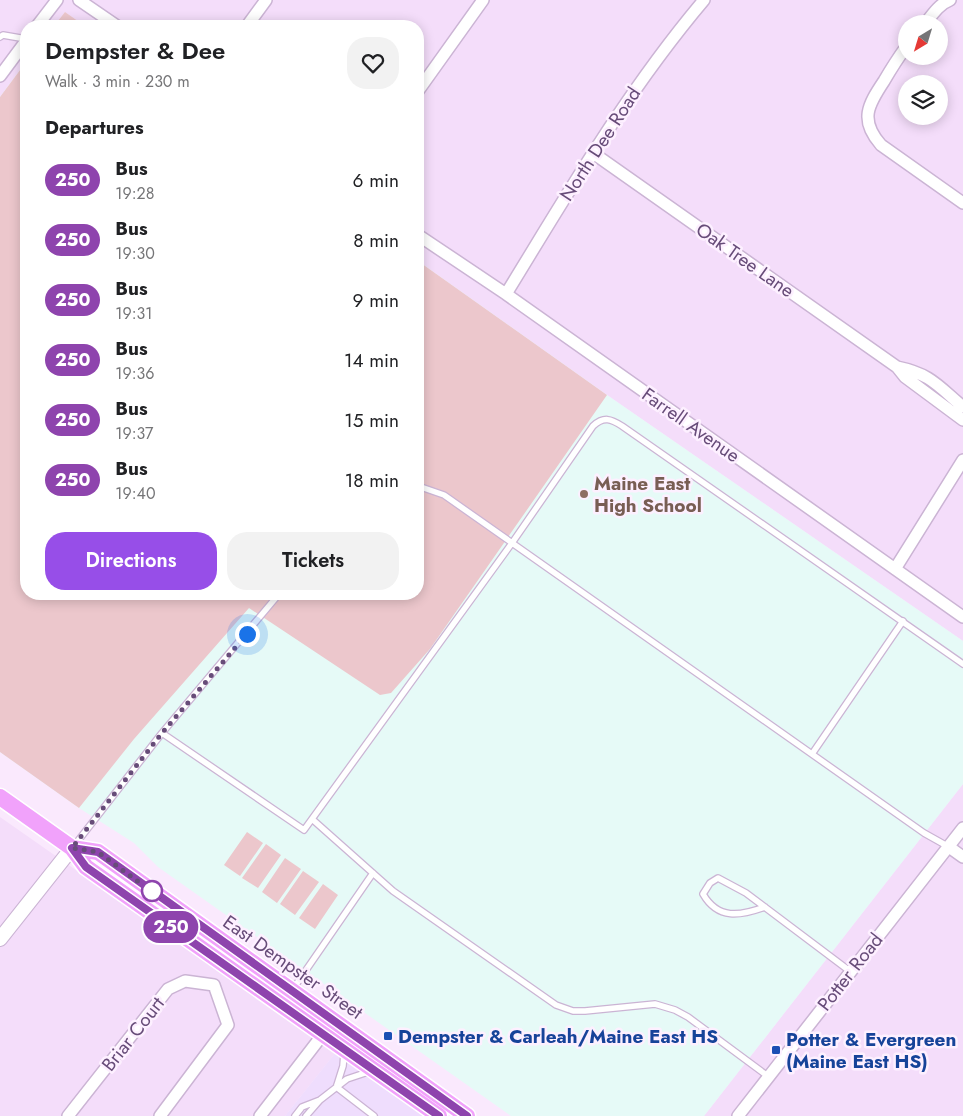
<!DOCTYPE html>
<html lang="en">
<head>
<meta charset="utf-8">
<style>
	body { margin:0; font-family:Jost,sans-serif; background:#f2f2f2; color:#202124; height:100vh; display:flex; flex-direction:column; font-size:19px; white-space:nowrap }
	* { box-sizing:border-box; margin:0 }
	p { font-size:16px; color:#757577 }
	.icon { flex:none; width:28px; height:28px; fill:none; stroke:currentColor; stroke-width:2; stroke-linecap:round; stroke-linejoin:round }
	.map { position:relative; flex:1; overflow:hidden }
	.sheet { position:absolute; left:20px; top:20px; width:404px; height:580px; display:flex; flex-direction:column; background:#fff; border-radius:20px; box-shadow:0 2px 12px #0003 }
	.sheet>* { flex:none }
	.badge { padding:0 10px; border-radius:16px; font-size:18px; line-height:32px }
	.needle { width:32px; rotate:218deg }
	.tools { position:absolute; left:898px; top:15px; display:grid; gap:10px }
	.tools a { display:grid; place-items:center; width:50px; height:50px; border-radius:50%; background:#fff; box-shadow:0 2px 12px #0003; font-size:25px }
	.you { position:absolute; width:25px; height:25px; margin:-12px; border:4px solid #fff; border-radius:50%; background:#1a73e8; box-shadow:0 0 0 8px #1a73e833 }
	.map>.badge { position:absolute; translate:-50% -50%; box-shadow:0 0 0 2px #fff }
	h2 { padding:0 25px; font-size:19px; line-height:45px }
	.round { display:grid; place-items:center; flex:none; width:52px; height:52px; border-radius:20px; background:#f2f2f2 }
	.overview { display:flex; align-items:center; justify-content:space-between; height:85px; padding:0 25px }
	h1 { font-size:24px; font-weight:600; line-height:38px }
	.primary-button { display:flex; gap:10px; margin-top:auto; padding:10px 25px }
	.primary-button a { flex:1; height:58px; border-radius:20px; background:#974ee8; color:#fff; font-size:20px; font-weight:600; line-height:58px; text-align:center }
	.primary-button a+a { background:#f2f2f2; color:#202124 }
	ul { padding:0; list-style:none }
	li { display:flex; align-items:center; gap:15px; height:60px; padding:0 25px }
	li div { flex:1 }
	li b { display:block; font-size:19px }
	li em { font-style:normal }
	li .badge { min-width:55px; font-weight:700; text-align:center }
	.map>svg:first-child { display:block }
</style>
</head>
<body>
<div class="map">
<svg width="963" height="1116" viewBox="0 0 963 1116">
	<rect width="100%" height="100%" fill="#fae9fd"/>
	<path fill="#f4ddfa" fill-rule="evenodd" d="M0,0h963v641l-356,-246 -189,-134v-235h-333l-20,-14 -11,14h-28v36l-26,35zM906,24h33v32h-33zM906,84h33v32h-33z
		M963,784v332h-259z
		M0,817l336,235 -51,64h-285z"/>
	<path fill="#efddfd" d="M336,1052l91,64h-142z"/>
	<path fill="#e6faf7" d="M26,62v532h392v-333l189,134 356,246v143l-259,332h-193l-353,-249 -24,-24 -55,-35 -79,-56v-655z"/>
	<path fill="#ecc7cc" d="M65,12l20,14h-31z
		M26,62v532h392v-333l189,134 -177,254 -39,44 -11,2 -131,-87 -115,131 -55,69 -79,-56v-655z
		M247,832l16,11 -23,33 -16,-11z
		M266,844l15,11 -23,33 -16,-10z
		M285,858l16,11 -24,34 -15,-11z
		M303,871l16,11 -24,33 -15,-11z
		M323,884l15,11 -23,34 -16,-11z"/>
	<g fill="none" stroke-linecap="round" stroke-linejoin="round">
		<defs>
			<path id="service" d="M0,37l3,-2 23,4
				M418,486l26,9 480,338 25,14
				M162,733l142,97 208,-287 81,-117c11,-10 18,-7 29,0l341,238
				M812,754l91,-133
				M312,819l81,72 163,114 17,6h12l70,-7 20,6 13,7 81,60
				M74,846l88,-113 117,-139
				M765,907c-25,9 -47,13 -62,-13l7,-11 8,-5 28,15 105,79
				M293,989l80,-116
				M337,1085l2,4 35,27
				M337,1085l6,-19 1,-13
				M295,1116l7,-9 18,-7 27,-21 24,-8
				M306,1116l14,-16"/>
			<path id="minor" d="M79,0l38,26
				M925,24c7,-9 14,-20 25,-24
				M37,26l20,-26
				M247,26l19,-26
				M906,47c-8,11 -15,22 -22,34 -16,24 -25,39 -3,64l82,58
				M0,76l26,-35
				M418,91l65,-91
				M593,153l304,214c34,7 41,19 66,40
				M418,235l88,59 457,323
				M506,294c62,-101 121,-203 198,-294
				M897,367l8,10 58,43
				M895,569l68,-109
				M949,847l14,10
				M68,1116l100,-127 17,-8 29,4
				M160,1116l68,-91 -14,-40
				M260,1116l67,-87
				M738,1116l225,-288"/>
			<path id="tertiary" d="M0,939l72,-91"/>
			<path id="primary" d="M0,797l72,51 14,19 353,249
				M72,848l26,4 369,264"/>
		</defs>
		<use href="#service" stroke="#cbb4d4" stroke-width="8"/>
		<use href="#minor" stroke="#cbb4d4" stroke-width="14"/>
		<use href="#tertiary" stroke="#cbb4d4" stroke-width="16"/>
		<use href="#primary" stroke="#fff" stroke-width="19"/>
		<use href="#service" stroke="#fff" stroke-width="5.5"/>
		<use href="#minor" stroke="#fff" stroke-width="11"/>
		<use href="#tertiary" stroke="#fff" stroke-width="14"/>
		<use href="#primary" stroke="#f1a2fb" stroke-width="16"/>
	</g>
	<g fill="none" stroke-linecap="round" stroke-linejoin="round">
		<defs>
			<path id="line" d="M439,1116l-353,-249 -14,-19 26,4 369,264"/>
		</defs>
		<use href="#line" stroke="#fff" stroke-width="11"/>
		<use href="#line" stroke="#8e44ad" stroke-width="8"/>
		<path stroke="#674c79" stroke-width="5" stroke-dasharray="0 9" d="M152,891l7,6 -61,-45 -26,-4 90,-115 85,-99"/>
	</g>
	<circle fill="#8d6e63" stroke="#fdf0ff" stroke-width="2" cx="584" cy="494" r="5"/>
	<circle fill="#fff" stroke="#8e44ad" stroke-width="2.5" cx="152" cy="891" r="10"/>
	<g fill="#1a4fb4" stroke="#fdf0ff" stroke-width="2">
		<rect x="383" y="1031" width="10" height="10" rx="2.5"/>
		<rect x="771" y="1045" width="10" height="10" rx="2.5"/>
	</g>
	<g text-anchor="middle" dominant-baseline="central" stroke-width="5" stroke-linejoin="round" paint-order="stroke">
		<g font-size="19" fill="#674c79" stroke="#fdf0ff">
			<text transform="translate(600 144) rotate(-57)">North Dee Road</text>
			<text transform="translate(745 260) rotate(35)">Oak Tree Lane</text>
			<text transform="translate(691 425) rotate(35)">Farrell Avenue</text>
			<text transform="translate(293 967) rotate(35)">East Dempster Street</text>
			<text transform="translate(850 972) rotate(-52)">Potter Road</text>
			<text transform="translate(133 1034) rotate(-52)">Briar Court</text>
		</g>
		<g font-size="19" font-weight="bold" fill="#785e54" stroke="#fdf0ff" text-anchor="start">
			<text x="594" y="483">Maine East<tspan x="594" dy="22">High School</tspan></text>
		</g>
		<g font-size="19" font-weight="bold" fill="#164399" stroke="#fdf0ff" text-anchor="start">
			<text x="398" y="1036">Dempster &amp; Carleah/Maine East HS</text>
			<text x="786" y="1039">Potter &amp; Evergreen<tspan x="786" dy="22">(Maine East HS)</tspan></text>
		</g>
	</g>
</svg>
<div class="tools">
<a><svg class="needle" viewBox="-14 -14 28 28"><path d="M0-13l5 13h-10z" fill="#e53935"/><path d="M0 13l5-13h-10z" fill="#757577"/></svg></a>
<a><svg class="icon" aria-label="layers" viewBox="0 0 24 24"><path d="M12 4l9 5-9 5-9-5zM3 14l9 5 9-5"/></svg></a>
</div>
<div class="you" style="left:247px;top:634px"></div>
<b class="badge" style="left:171px;top:927px;background:#8e44ad;color:#fff">250</b>
<section class="sheet">
<div class="overview"><div><h1>Dempster &amp; Dee</h1><p>Walk · 3 min · 230 m</p></div><a class="round"><svg class="icon" aria-label="heart" viewBox="0 0 24 24"><path d="M12 20l-8-8c-3-5 5-10 8-4 3-6 11-1 8 4z"/></svg></a></div>
<h2>Departures</h2>
<ul>
<li><span class="badge" style="background:#8e44ad;color:#fff">250</span><div><b>Bus</b><p>19:28</p></div><em>6 min</em></li>
<li><span class="badge" style="background:#8e44ad;color:#fff">250</span><div><b>Bus</b><p>19:30</p></div><em>8 min</em></li>
<li><span class="badge" style="background:#8e44ad;color:#fff">250</span><div><b>Bus</b><p>19:31</p></div><em>9 min</em></li>
<li><span class="badge" style="background:#8e44ad;color:#fff">250</span><div><b>Bus</b><p>19:36</p></div><em>14 min</em></li>
<li><span class="badge" style="background:#8e44ad;color:#fff">250</span><div><b>Bus</b><p>19:37</p></div><em>15 min</em></li>
<li><span class="badge" style="background:#8e44ad;color:#fff">250</span><div><b>Bus</b><p>19:40</p></div><em>18 min</em></li>
</ul>
<div class="primary-button"><a>Directions</a><a>Tickets</a></div>
</section>
</div>
</body>
</html>
